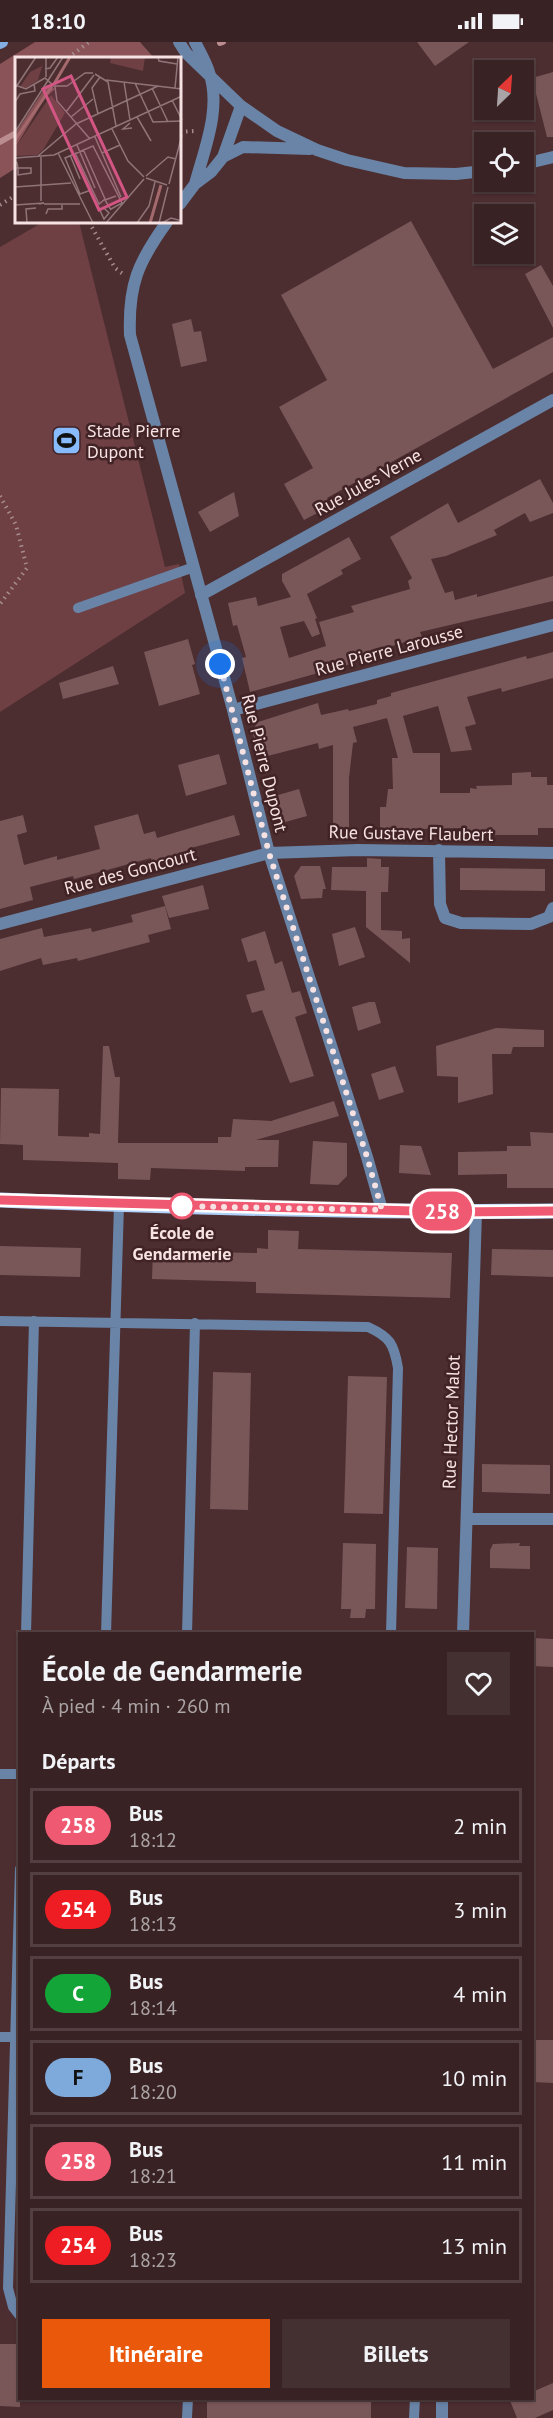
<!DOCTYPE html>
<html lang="fr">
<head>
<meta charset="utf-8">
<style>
	body { margin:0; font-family:"PT Sans",sans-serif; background:#442f31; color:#f1f3f6; height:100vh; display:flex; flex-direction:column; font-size:22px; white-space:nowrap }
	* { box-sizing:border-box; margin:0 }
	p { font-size:20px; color:#aba4a6 }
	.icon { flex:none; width:33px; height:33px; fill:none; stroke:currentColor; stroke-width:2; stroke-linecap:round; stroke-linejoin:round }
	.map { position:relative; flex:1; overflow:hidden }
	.sheet { position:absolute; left:18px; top:1590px; width:516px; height:768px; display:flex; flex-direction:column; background:#392224; border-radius:0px; box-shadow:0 2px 4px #0004,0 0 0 2px #533f41 }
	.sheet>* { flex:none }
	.badge { padding:0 12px; border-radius:20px; font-size:21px; line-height:39px }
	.needle { width:39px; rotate:25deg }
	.controls { position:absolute; left:474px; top:18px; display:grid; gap:12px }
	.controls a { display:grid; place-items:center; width:60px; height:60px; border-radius:0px; background:#392224; box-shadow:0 2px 4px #0004,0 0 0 2px #533f41; font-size:30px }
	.you { position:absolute; width:30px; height:30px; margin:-15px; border:4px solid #fff; border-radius:50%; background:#1a73e8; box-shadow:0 0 0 9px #1a73e833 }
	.map>.badge { position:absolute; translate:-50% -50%; box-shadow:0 0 0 3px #fff }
	h2 { padding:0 24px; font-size:22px; line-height:54px }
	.round { display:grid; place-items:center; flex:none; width:63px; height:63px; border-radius:0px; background:#442f31 }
	.overview { display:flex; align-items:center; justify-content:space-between; height:102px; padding:0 24px }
	h1 { font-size:28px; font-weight:700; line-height:45px }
	.primary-button { display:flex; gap:12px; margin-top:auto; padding:12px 24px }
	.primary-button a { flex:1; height:69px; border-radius:0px; background:#ea580c; color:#fff; font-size:24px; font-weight:700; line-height:69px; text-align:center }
	.primary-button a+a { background:#442f31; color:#f1f3f6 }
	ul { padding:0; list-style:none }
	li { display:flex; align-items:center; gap:18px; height:75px; margin:0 12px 9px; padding:0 12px; border:3px solid #533f41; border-radius:0px }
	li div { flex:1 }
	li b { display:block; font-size:22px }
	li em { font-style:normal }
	li .badge { min-width:66px; font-weight:700; text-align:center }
	.status { display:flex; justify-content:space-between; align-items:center; height:42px; padding:0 30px; background:#392224; direction:ltr }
	.status svg { height:16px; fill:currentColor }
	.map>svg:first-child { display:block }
</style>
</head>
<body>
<div class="status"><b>18:10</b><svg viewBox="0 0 49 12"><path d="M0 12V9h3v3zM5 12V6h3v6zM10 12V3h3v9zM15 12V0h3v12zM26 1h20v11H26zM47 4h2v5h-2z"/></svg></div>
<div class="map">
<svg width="553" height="2376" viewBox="0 0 553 2376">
	<rect width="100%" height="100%" fill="#4c2d30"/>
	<path fill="#6e4044" d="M43,180h36l86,345 14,-3 6,29 -185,119v-465z"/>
	<path fill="#8a5357" d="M35,0h105l14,16h-138v110l-16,10v-114z"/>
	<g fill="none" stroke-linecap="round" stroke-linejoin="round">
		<path stroke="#bc8d90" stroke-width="6" d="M220,1l3,-1
			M0,100l16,-9"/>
	</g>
	<path fill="#795759" d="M417,0h52l-34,24z
		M553,30v65h-6l-15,-59z
		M411,179l82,148 60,-32v35l-226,126 4,8 -27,14 -20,-36 29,-16 -34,-61 48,-27 -46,-85z
		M541,223l12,21v42l-28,-54z
		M191,277l3,13 7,-1 6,30 -26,6 -9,-43z
		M540,437l13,24v10l-23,9 -5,-9 -31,17 3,5 -51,21 -15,3 14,34 8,-2 2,9 22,-6v3l76,-21v25l-133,31 2,5 -30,9 1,6 -143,40 -8,-34 4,-1 -9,-32 -4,1 -5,-23 28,-6 2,9 33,-9 -9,-16v-7l67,-37 12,22 -20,11 2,4 -36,20 10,24 -2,1 5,15 -8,3 -8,-16 -24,6 9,31 37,-12 -7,-24 35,-10 -3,-6 59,-17 -2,-8 4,-3 -22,-41 58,-34 10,20z
		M234,450l5,24 -29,16 -12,-20z
		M188,597l7,25 -3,1 8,29 -41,12 -15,-54z
		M553,610v26l-51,14 -1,-4 -34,9 9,27 -11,3 7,23 -21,2 -13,-46 -35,10 10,37h27v40h30v-5l7,1 -1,-3 36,-1v-12l19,-1v5h16v8h6v43h-15v7h-75l-1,-7 -82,2v-23h6l2,-18h5l-1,-31h6l-11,-40 -34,9 4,15 -4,1 -4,35v59l-16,-1v-91l-14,4 -1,-6 -58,15 -8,-27 6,-9 60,-19 3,12 27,-6 1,2 28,-7v-4l14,-4v-3l135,-37 1,3z
		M113,624l6,18 -56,15 -4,-16z
		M219,712l8,30 -41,12 -8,-31z
		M299,747l8,27 -29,8 -7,-27z
		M138,772l6,20 11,-3 2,7 77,-23 6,20 -49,13 1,5 -40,11 -1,-6 -77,21 -1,-3 -43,11 3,13 -33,9v-88l23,-6 4,17 -10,3 7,30 33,-9v4l43,-11 -6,-23z
		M367,816l14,1v8h8l-1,25h-7v38l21,1v8l8,-1v25l-44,-36v-36l-35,-1 1,-23h35z
		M301,824h19l6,23h-3l-1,9 -21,1 -7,-23z
		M460,826l85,1v22l-85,-1z
		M203,843l6,24 -40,9 -7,-22z
		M165,864l6,23 -23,6 2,7 -72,19 -1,-3 -34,7 -2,-7 -41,13v-32l42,-11 2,9 47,-9 1,4 41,-10 -2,-7z
		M355,885l10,30 -26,9 -7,-32z
		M265,889l10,33 7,-3 10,32 8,-2 7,22 -12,4 19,59 -24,7 -28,-73 -10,3 -6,-18 19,-5 -9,-30 -8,2 -7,-23z
		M369,960h6l6,21 -23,8 -6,-24z
		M496,986l48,2v17h-31l-2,7h-19l1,40 -35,9v-26l-21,-1 -1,-30z
		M103,1004h6l6,31h5l-2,66h100v-6h13l2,-18 38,2 63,-20 5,15 -83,24h23l-1,27h-33v4l-94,-3 -1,12 -32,-1v-16l-95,-3v-15l-23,-1 1,-56 58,1 -1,47 31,1v-4l11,1z
		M395,1024l9,26 -25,8 -8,-26z
		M530,1090l23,1v55h-46v-14l-49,1v-23l49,-1v-5h24z
		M313,1099l34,2v33l-9,9 -28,-1z
		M400,1103l21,1 10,29 -32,-2z
		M268,1188l31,1 -1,18 154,4 -2,45 -194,-5v-11l-104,-3 1,-28 104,2v-5l11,1z
		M0,1204l81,2 -1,29 -80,-2z
		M492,1207l61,1v27l-62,-2z
		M213,1330l38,1 -3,137 -38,-1z
		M348,1334l39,1 -4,137 -39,-1z
		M482,1422l68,1v29l-68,-2z
		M343,1501l33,1 -1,65h-9l-1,9h-15l1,-9h-10z
		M520,1501l-1,3h11v23l-40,-1v-18l3,-6z
		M407,1505l31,1 -1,61 -32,-1z
		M532,1596l21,1v28l-21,-1z
		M532,1998h21v43l-21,-1z
		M0,2302h20v63l-20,-1z
		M553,2341v27l-18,8h-18l-8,-20h23v-6z
		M207,2356h164v20h-164z"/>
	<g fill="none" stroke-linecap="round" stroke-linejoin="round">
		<path stroke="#a68c8e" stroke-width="4" stroke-dasharray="1.5 4.5" stroke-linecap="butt" d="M68,16l21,-16
			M180,90l14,-1
			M0,163l16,-10
			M89,180l26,46 8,6
			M0,454l16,29 11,43 -27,36"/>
		<path stroke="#6984a6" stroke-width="10" d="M78,566l116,-41
			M0,1279l368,6c22,10 26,17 30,41l-7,266
			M26,1592l8,-313
			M106,1592l13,-429
			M187,1592l8,-311
			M0,1732h20
			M20,1827l-12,419 5,19 7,9
			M0,1995h15
			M187,2376l1,-20
			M414,2376l1,-20"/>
		<path stroke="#6984a6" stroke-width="12" d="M179,0l7,11 55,53 36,25 40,19 30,10 57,13 52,1 28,-3
			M223,115l20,-10 67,2
			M524,122l29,-7
			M195,142c9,-34 27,-76 14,-112 -3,-10 -9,-20 -14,-30
			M180,162l15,-20 16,-12 12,-15 18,-51
			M167,180c-29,40 -39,63 -37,113l103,375 36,143 98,304 15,53
			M201,553l352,-195
			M233,668l320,-85
			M439,808l1,54 5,14 16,5 70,1 18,-7 4,-9
			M0,882l269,-71 89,-3 195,3
			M467,1477h86
			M463,1592l13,-422
			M442,2376v-20"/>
		<path stroke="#84afe5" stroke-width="12" d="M0,1l2,-1"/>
		<path stroke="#aecff8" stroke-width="15" d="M0,1158c184,7 369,13 553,11"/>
	</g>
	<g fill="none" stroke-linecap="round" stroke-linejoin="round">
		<defs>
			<path id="line" d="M0,1158l452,12 101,-1"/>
		</defs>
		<use href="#line" stroke="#fff" stroke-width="14"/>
		<use href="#line" stroke="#f05972" stroke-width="9"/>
		<path stroke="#f7e2e3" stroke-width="6" stroke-dasharray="0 10.8" d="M182,1164h-6l206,4 -15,-53 -98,-304 -49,-189"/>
	</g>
	<defs>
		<symbol id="stadium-square" viewBox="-11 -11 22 22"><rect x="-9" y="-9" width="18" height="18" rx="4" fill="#87bbfb" stroke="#412326"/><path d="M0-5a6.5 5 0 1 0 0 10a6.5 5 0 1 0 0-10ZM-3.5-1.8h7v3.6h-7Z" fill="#111"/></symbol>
	</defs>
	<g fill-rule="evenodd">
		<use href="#stadium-square" x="50" y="382" width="33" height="33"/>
	</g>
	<circle fill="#fff" stroke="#f05972" stroke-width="3" cx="182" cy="1164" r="12"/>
	<g text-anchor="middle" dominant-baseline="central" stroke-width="5" stroke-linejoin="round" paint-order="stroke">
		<g font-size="18" fill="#f7e2e3" stroke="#412326" text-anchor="start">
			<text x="87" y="388">Stade Pierre<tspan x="87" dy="21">Dupont</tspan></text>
		</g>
		<g font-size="18" fill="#f7e2e3" stroke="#412326">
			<text transform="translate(368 440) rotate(-29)">Rue Jules Verne</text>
			<text transform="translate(389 608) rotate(-15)">Rue Pierre Larousse</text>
			<text transform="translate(265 721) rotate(76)">Rue Pierre Dupont</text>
			<text transform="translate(411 791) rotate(1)">Rue Gustave Flaubert</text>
			<text transform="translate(130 829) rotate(-15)">Rue des Goncourt</text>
			<text transform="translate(451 1380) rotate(-88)">Rue Hector Malot</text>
		</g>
		<g font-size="18" font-weight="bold" fill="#f7e2e3" stroke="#412326">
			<text x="182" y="1190">École de<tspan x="182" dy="21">Gendarmerie</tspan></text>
		</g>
	</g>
	<g transform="translate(15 15)">
		<rect width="166" height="166" fill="#4c2d30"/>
		<path d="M30,0l-7,23 4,-2 -16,10 -6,-1 10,-15 12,-6zM96,0h34l-2,14 -33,-8zM36,38l14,18 -22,37 -6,5 -22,1v-8z" fill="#6e4044"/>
		<path d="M32,28l8,4 -10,9 -30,50v-14z" fill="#8a5357"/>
		<path fill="none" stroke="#a3696d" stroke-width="3" d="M39,27l16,-27M0,83l37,-54M135,166l11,-38"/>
		<path fill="none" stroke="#907578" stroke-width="1.5" d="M143,0l1,4 18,3M30,12l5,-1 8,-11M80,17l13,8 8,44M31,20v-20M91,23l76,9M109,25l6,38M120,26l18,39 29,-1M0,28l11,4 19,-11 10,9 2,14 33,38M40,29h12l18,-13h8M1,30l20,-30M137,31l16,34M160,31l3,-31M157,43l10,20M0,45l5,-8 15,-3 -1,-7M51,55l28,-37M83,57l-6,-26 8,-11M56,60l22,-18M122,60l14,24M115,66l-7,6 9,-1M97,72l16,32 16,16M0,75l48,-75M80,80l26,60M62,88l18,43M43,96l35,70M60,96l24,51 6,-5 -22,-50M87,96l18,-8M55,98l10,24M23,99l38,-32 82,-38M26,100v44M0,101l39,-3 128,-59M0,104l2,2 1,5v7l13,-2v-5h-16M131,119l22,-19 8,2M131,121l21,7M154,127l13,-49M0,130l56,-4M76,133l-11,4 -15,-36 28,-12 29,57 -11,6M29,147h36M82,147l7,15 5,-6 -5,-5M0,148l29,-2 -5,1M96,153l-6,-10 11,-4M31,157l2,-5h14v-4M12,166l-1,-14 10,-1M91,166l38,-44M122,166l12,-17 6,-24M144,166l9,-36M147,166l9,-5 11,3"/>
		<path fill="#d25584" fill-opacity="0.15" stroke="#d25584" stroke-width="3" d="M56,19l56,121 -28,13 -56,-121z"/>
		<rect width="166" height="166" fill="none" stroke="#f7e2e3" stroke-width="3"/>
	</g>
</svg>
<div class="controls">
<a><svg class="needle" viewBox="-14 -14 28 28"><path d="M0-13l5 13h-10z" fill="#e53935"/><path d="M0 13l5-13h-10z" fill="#aba4a6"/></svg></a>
<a><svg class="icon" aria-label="locate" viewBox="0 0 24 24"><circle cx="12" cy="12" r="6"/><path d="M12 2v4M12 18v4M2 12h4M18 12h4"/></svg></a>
<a><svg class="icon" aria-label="layers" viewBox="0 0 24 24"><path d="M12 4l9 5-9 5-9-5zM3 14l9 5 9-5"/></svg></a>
</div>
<div class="you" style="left:220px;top:622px"></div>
<b class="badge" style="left:442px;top:1169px;background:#f05972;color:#fff">258</b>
<section class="sheet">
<div class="overview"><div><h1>École de Gendarmerie</h1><p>À pied · 4 min · 260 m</p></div><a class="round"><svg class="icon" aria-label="heart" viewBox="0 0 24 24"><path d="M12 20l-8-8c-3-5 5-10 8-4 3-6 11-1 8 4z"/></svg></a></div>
<h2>Départs</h2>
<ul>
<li><span class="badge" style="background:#f05972;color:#fff">258</span><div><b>Bus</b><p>18:12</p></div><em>2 min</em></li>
<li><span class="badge" style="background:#ee1d23;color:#fff">254</span><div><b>Bus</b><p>18:13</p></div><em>3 min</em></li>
<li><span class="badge" style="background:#13a538;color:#fff">C</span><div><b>Bus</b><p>18:14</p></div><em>4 min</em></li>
<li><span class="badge" style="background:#7da9db;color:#111">F</span><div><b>Bus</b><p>18:20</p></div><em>10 min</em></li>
<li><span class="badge" style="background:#f05972;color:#fff">258</span><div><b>Bus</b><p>18:21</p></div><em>11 min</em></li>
<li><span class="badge" style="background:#ee1d23;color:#fff">254</span><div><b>Bus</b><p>18:23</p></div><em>13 min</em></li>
</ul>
<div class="primary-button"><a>Itinéraire</a><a>Billets</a></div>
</section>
</div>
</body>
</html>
